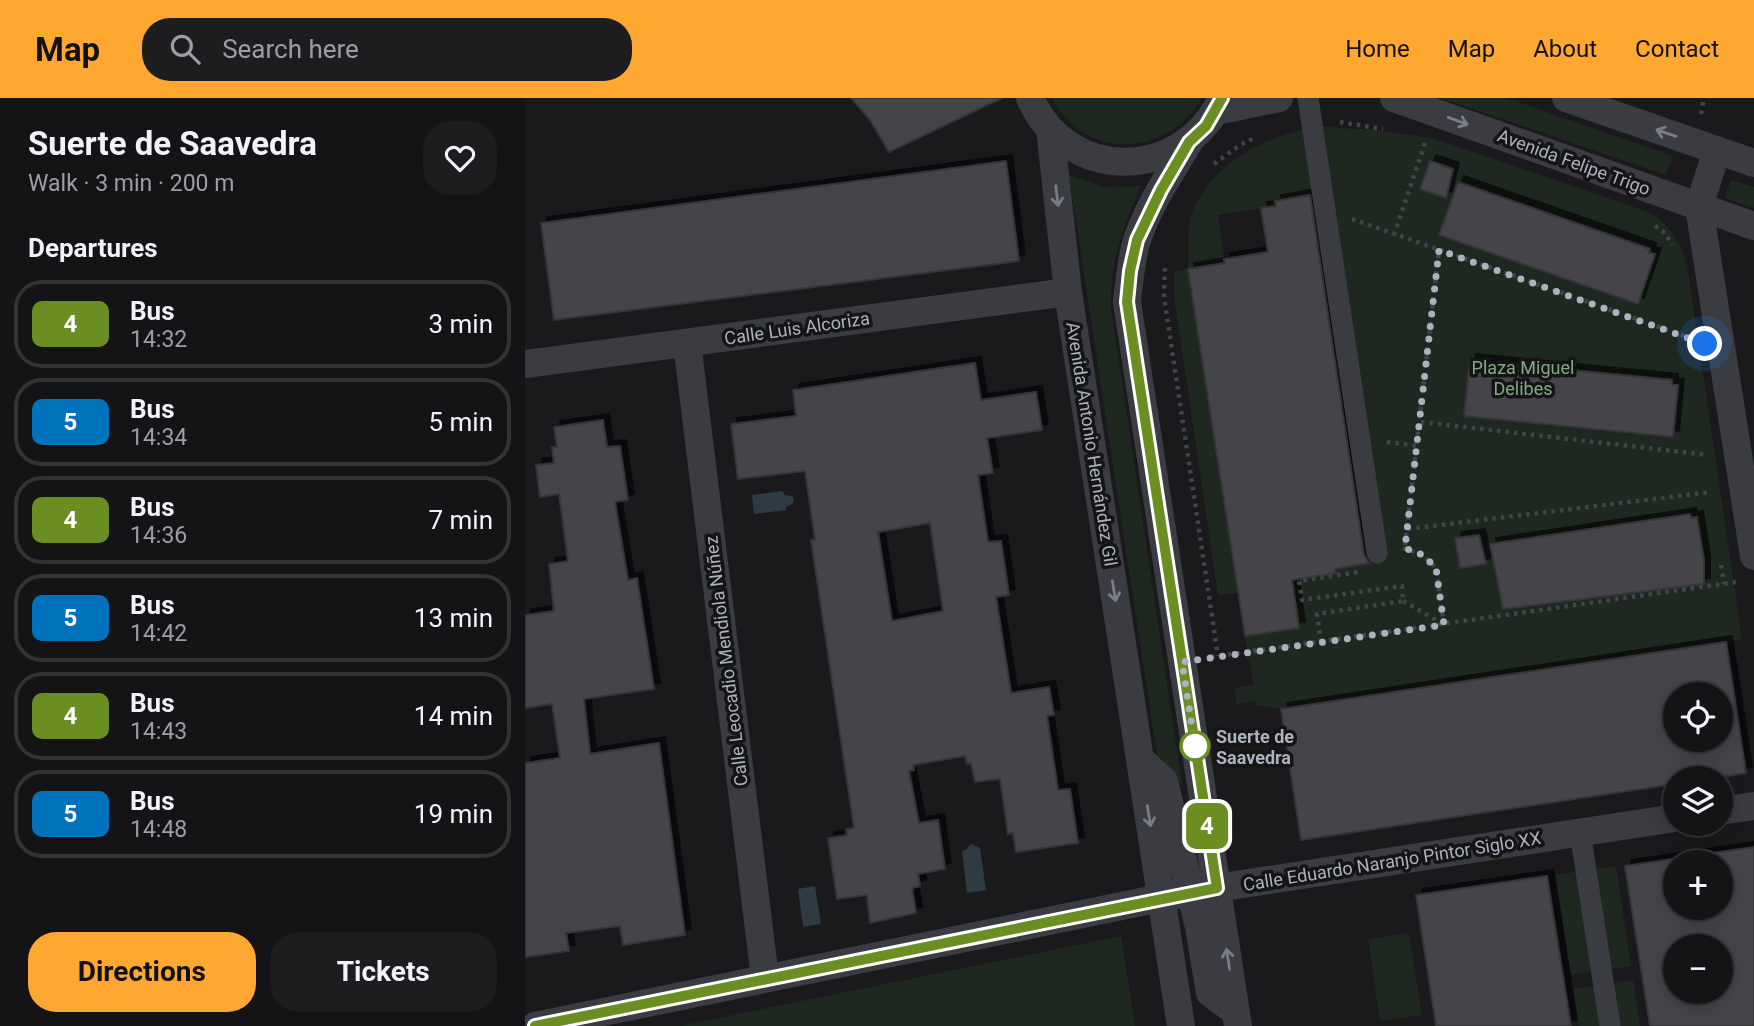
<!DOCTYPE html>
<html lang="en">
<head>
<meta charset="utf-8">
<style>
	body { margin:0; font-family:Roboto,sans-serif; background:#1d1d1f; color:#f1f3f6; height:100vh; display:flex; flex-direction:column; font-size:26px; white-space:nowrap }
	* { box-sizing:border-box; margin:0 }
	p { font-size:23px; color:#9d9ea1 }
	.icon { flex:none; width:38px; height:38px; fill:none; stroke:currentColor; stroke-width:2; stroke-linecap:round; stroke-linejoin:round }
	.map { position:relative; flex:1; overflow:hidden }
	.details { display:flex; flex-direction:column; background:#141416; width:525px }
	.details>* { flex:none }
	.badge { padding:0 14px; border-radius:10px; font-size:24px; line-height:46px }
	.controls { position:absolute; left:1138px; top:584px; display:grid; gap:14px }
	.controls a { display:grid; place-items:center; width:70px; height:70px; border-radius:50%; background:#141416; box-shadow:0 4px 18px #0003,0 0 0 2px #333335; font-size:35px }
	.you { position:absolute; width:35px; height:35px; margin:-18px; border:5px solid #fff; border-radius:50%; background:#1a73e8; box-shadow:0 0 0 10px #1a73e833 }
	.map>.badge { position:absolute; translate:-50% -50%; box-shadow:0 0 0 4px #fff }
	h2 { padding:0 28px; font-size:26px; line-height:63px }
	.round { display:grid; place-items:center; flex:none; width:74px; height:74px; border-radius:28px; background:#1d1d1f }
	.headline { display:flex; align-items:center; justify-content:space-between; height:119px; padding:0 28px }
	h1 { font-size:33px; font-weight:700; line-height:52px }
	.cta { display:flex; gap:14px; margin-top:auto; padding:14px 28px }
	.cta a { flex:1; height:80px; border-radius:28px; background:#fea731; color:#111; font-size:28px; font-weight:700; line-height:80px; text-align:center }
	.cta a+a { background:#1d1d1f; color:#f1f3f6 }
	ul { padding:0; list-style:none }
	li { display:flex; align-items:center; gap:21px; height:88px; margin:0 14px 10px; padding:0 14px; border:4px solid #333335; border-radius:28px }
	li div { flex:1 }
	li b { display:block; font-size:26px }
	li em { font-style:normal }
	li .badge { min-width:77px; font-weight:700; text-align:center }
	header { display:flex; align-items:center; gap:42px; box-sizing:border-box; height:98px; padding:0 35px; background:#fea731; color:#111 }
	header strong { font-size:33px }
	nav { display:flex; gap:38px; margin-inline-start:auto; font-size:24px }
	.search { width:490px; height:63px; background:#1d1d1f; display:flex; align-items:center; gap:18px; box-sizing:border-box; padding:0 24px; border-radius:28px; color:#9d9ea1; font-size:26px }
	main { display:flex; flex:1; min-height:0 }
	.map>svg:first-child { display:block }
</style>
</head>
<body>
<header>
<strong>Map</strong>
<div class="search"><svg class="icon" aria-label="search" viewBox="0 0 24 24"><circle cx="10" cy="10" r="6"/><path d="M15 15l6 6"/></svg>Search here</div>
<nav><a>Home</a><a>Map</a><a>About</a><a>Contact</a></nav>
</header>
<main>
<section class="details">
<div class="headline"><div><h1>Suerte de Saavedra</h1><p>Walk · 3 min · 200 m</p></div><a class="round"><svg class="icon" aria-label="heart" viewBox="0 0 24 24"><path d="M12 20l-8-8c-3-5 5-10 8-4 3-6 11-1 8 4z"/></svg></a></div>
<h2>Departures</h2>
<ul>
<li><span class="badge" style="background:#6b8e23;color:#fff">4</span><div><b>Bus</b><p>14:32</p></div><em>3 min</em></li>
<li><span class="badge" style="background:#0072bc;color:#fff">5</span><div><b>Bus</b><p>14:34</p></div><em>5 min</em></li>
<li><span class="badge" style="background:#6b8e23;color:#fff">4</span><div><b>Bus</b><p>14:36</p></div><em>7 min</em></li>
<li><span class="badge" style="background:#0072bc;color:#fff">5</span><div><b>Bus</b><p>14:42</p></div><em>13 min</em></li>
<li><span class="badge" style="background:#6b8e23;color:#fff">4</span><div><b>Bus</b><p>14:43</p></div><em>14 min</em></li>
<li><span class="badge" style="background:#0072bc;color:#fff">5</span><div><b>Bus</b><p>14:48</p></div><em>19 min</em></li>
</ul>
<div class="cta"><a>Directions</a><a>Tickets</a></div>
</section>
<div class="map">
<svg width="1229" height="928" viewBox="0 0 1229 928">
	<defs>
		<filter id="shadow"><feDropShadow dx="6" dy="-6" stdDeviation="0" flood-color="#0009"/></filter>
	</defs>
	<rect width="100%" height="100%" fill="#1a1a1d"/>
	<path fill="#1f2820" d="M527,0h150c-34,59 -117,64 -150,0z
		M915,0h66l167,58 -7,19z
		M789,28l61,4 57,8 214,73c22,11 35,31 41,54l55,374 -461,70 -24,-4 -1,-4 -20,3 -1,-16 19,-3 -9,-49 54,-8 -7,-48 43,-7v-4l36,-7 -56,-367 -40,6 1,5 -58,9 7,48 -37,6 50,324 -20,2 -44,-299v-24l14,-3c1,-16 -1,-34 2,-49 9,-35 45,-66 78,-79 15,-6 31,-10 46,-15z
		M544,77l35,12 37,-1c-19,43 -31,74 -30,122l71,476 -4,1 -21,-30z
		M1206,82l23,7v21l-29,-10z
		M1091,768l15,100 -60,9 -15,-100z
		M884,835l13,82 -42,6 -12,-82z
		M596,838l14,90h-456z
		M1108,882l7,46h-61l-6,-37z"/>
	<path fill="#2e3b42" d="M258,393l1,4 8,1 2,3 -1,5 -7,3v3l-32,4 -2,-19z
		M446,746l9,4 6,42 -19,3 -5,-42 4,-1z
		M290,788l6,38 -18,3 -5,-38z"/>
	<path fill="#44454a" stroke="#343439" stroke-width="2" fill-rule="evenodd" filter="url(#shadow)" d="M326,0h151l-113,54 -19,-32z
		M481,63l13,100 -465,59 -13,-97z
		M905,63l23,8 -7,29 -26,-9z
		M933,84l192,67 -1,4 6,1 -17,50 -199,-69z
		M785,97l54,360 5,8 -34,6 1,4 -44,7 7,48 -54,8 -57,-367 37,-6 -1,-4 44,-7 -7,-44 15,-2 -1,-5z
		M945,262l202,20v5h6l-5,52 -209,-21z
		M450,265l6,37 55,-8 6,38 -55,8 6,35 -15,2 10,67 13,-1 8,54 -13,2 15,96 38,-6 5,28 -7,1 11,74 12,-1 8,54 -62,9 -3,-19 -5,1 -8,-55 -25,3 -4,-19 -4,1 -2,-8 -52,9 1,5 -5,1 10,52 19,-3 7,49 -27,5 2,12 -8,2 4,25 -46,10 -3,-28 -30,4 -9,-61 19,-3 -1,-6 8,-1 -43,-288h4l-10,-69 -67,8 -7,-55 65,-8 -3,-26zM405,425l13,88 -51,10 -14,-89z
		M78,322l4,27 13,-1 8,54 -13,2 13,78 9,-2 17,111 -70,10 6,55 69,-11 26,192 -62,10 -3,-19 -54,7 3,18 -44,6v-194l35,-5 -8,-54 -27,4v-93l29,-4 -5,-47 19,-3 -9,-67 -19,3 -4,-32 18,-2 -2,-16h5l-3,-20z
		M1165,416l1,4 6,-1 7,44v23l-201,25 -13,-65z
		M954,437l7,29 -26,4 -5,-30z
		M1201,544l20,131 -37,6h-34v5l-374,56 -20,-131zM1150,597h45v45h-45z
		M1229,749v179h-104l-25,-160zM1150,765h45v45h-45zM1150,849h45v45h-45z
		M1022,778l24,150h-135l-20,-131z"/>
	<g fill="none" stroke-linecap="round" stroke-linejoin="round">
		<path stroke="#414449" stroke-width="4.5" stroke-dasharray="3.5 5" stroke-linecap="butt" d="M1176,16l3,-16
			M815,24l43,7
			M689,66l26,-19 16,-8
			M827,121l336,118
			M1130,128l10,7 7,12
			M869,137l31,-92
			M640,170l-1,29 54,359
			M896,324l287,33
			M862,344l31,4
			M883,431l303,-37
			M880,447l34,-295
			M878,450l20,7 13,13 8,57
			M1196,467l3,19
			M878,503l40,23
			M796,544l-4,-28 86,-13 -1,-15 -100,14 -3,-19 60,-9
			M686,559l525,-75"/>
		<path stroke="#3b3c42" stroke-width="21" d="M783,0l69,455
			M1055,734l30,194"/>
		<path stroke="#3b3c42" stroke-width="28" d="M505,0c38,86 153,84 192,0
			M869,0l360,128
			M1041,0l188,65
			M691,13l63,-13
			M525,31l18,163 113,734
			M664,44c-18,31 -42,65 -53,101 -5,19 -7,39 -9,59l111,724
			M1192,52l-18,57 55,349
			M162,245l78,635
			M0,266l543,-72
			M615,661l24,22 35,146 11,66 26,19
			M1195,713l34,-5
			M10,928l655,-134 485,-74"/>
	</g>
	<defs><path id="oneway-shaft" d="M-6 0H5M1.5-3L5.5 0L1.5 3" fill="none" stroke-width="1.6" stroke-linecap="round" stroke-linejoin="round" transform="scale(1.75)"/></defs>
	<g stroke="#797d86">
		<use href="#oneway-shaft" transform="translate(933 23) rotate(20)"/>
		<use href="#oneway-shaft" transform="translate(1141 35) rotate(-161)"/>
		<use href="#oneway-shaft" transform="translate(532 98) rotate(83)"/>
		<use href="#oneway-shaft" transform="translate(589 493) rotate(81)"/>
		<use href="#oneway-shaft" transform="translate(624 718) rotate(81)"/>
		<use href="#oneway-shaft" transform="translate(703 861) rotate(-99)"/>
	</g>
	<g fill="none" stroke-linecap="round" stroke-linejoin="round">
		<defs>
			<path id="line" d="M10,928l682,-138 -90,-586 3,-31 7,-31 24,-50 28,-48 17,-16 16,-28"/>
		</defs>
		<use href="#line" stroke="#fff" stroke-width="16"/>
		<use href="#line" stroke="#6b8e23" stroke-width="10"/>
		<path stroke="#acb2bd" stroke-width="7" stroke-dasharray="0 12.6" d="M670,648l-13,-84 262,-37 -8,-57 -13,-13 -18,-7 34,-298 266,94"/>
	</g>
	<circle fill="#fff" stroke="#6b8e23" stroke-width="3.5" cx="670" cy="648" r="14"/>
	<g text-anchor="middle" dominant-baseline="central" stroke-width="7" stroke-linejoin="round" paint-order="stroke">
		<g font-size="18" fill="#acb2bd" stroke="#151518">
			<text transform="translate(1049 64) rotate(20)">Avenida Felipe Trigo</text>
			<text transform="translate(272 230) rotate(-8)">Calle Luis Alcoriza</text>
			<text transform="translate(567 346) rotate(81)">Avenida Antonio Hernández Gil</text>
			<text transform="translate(201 563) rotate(-97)">Calle Leocadio Mendiola Núñez</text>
			<text transform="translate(867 763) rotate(-9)">Calle Eduardo Naranjo Pintor Siglo XX</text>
		</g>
		<g font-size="18" fill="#83a982" stroke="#151518">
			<text x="998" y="269">Plaza Miguel<tspan x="998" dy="21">Delibes</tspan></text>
		</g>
		<g font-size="18" font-weight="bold" fill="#acb2bd" stroke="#151518" text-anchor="start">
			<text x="691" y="638">Suerte de<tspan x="691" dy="21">Saavedra</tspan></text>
		</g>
	</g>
</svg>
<div class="controls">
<a><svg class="icon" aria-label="locate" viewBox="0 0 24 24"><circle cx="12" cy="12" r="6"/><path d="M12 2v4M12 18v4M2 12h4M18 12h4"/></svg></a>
<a><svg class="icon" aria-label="layers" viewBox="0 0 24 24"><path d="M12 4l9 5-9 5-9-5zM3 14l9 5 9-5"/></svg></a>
<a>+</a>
<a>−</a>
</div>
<div class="you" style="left:1180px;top:246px"></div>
<b class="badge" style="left:682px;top:728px;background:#6b8e23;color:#fff">4</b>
</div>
</main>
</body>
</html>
